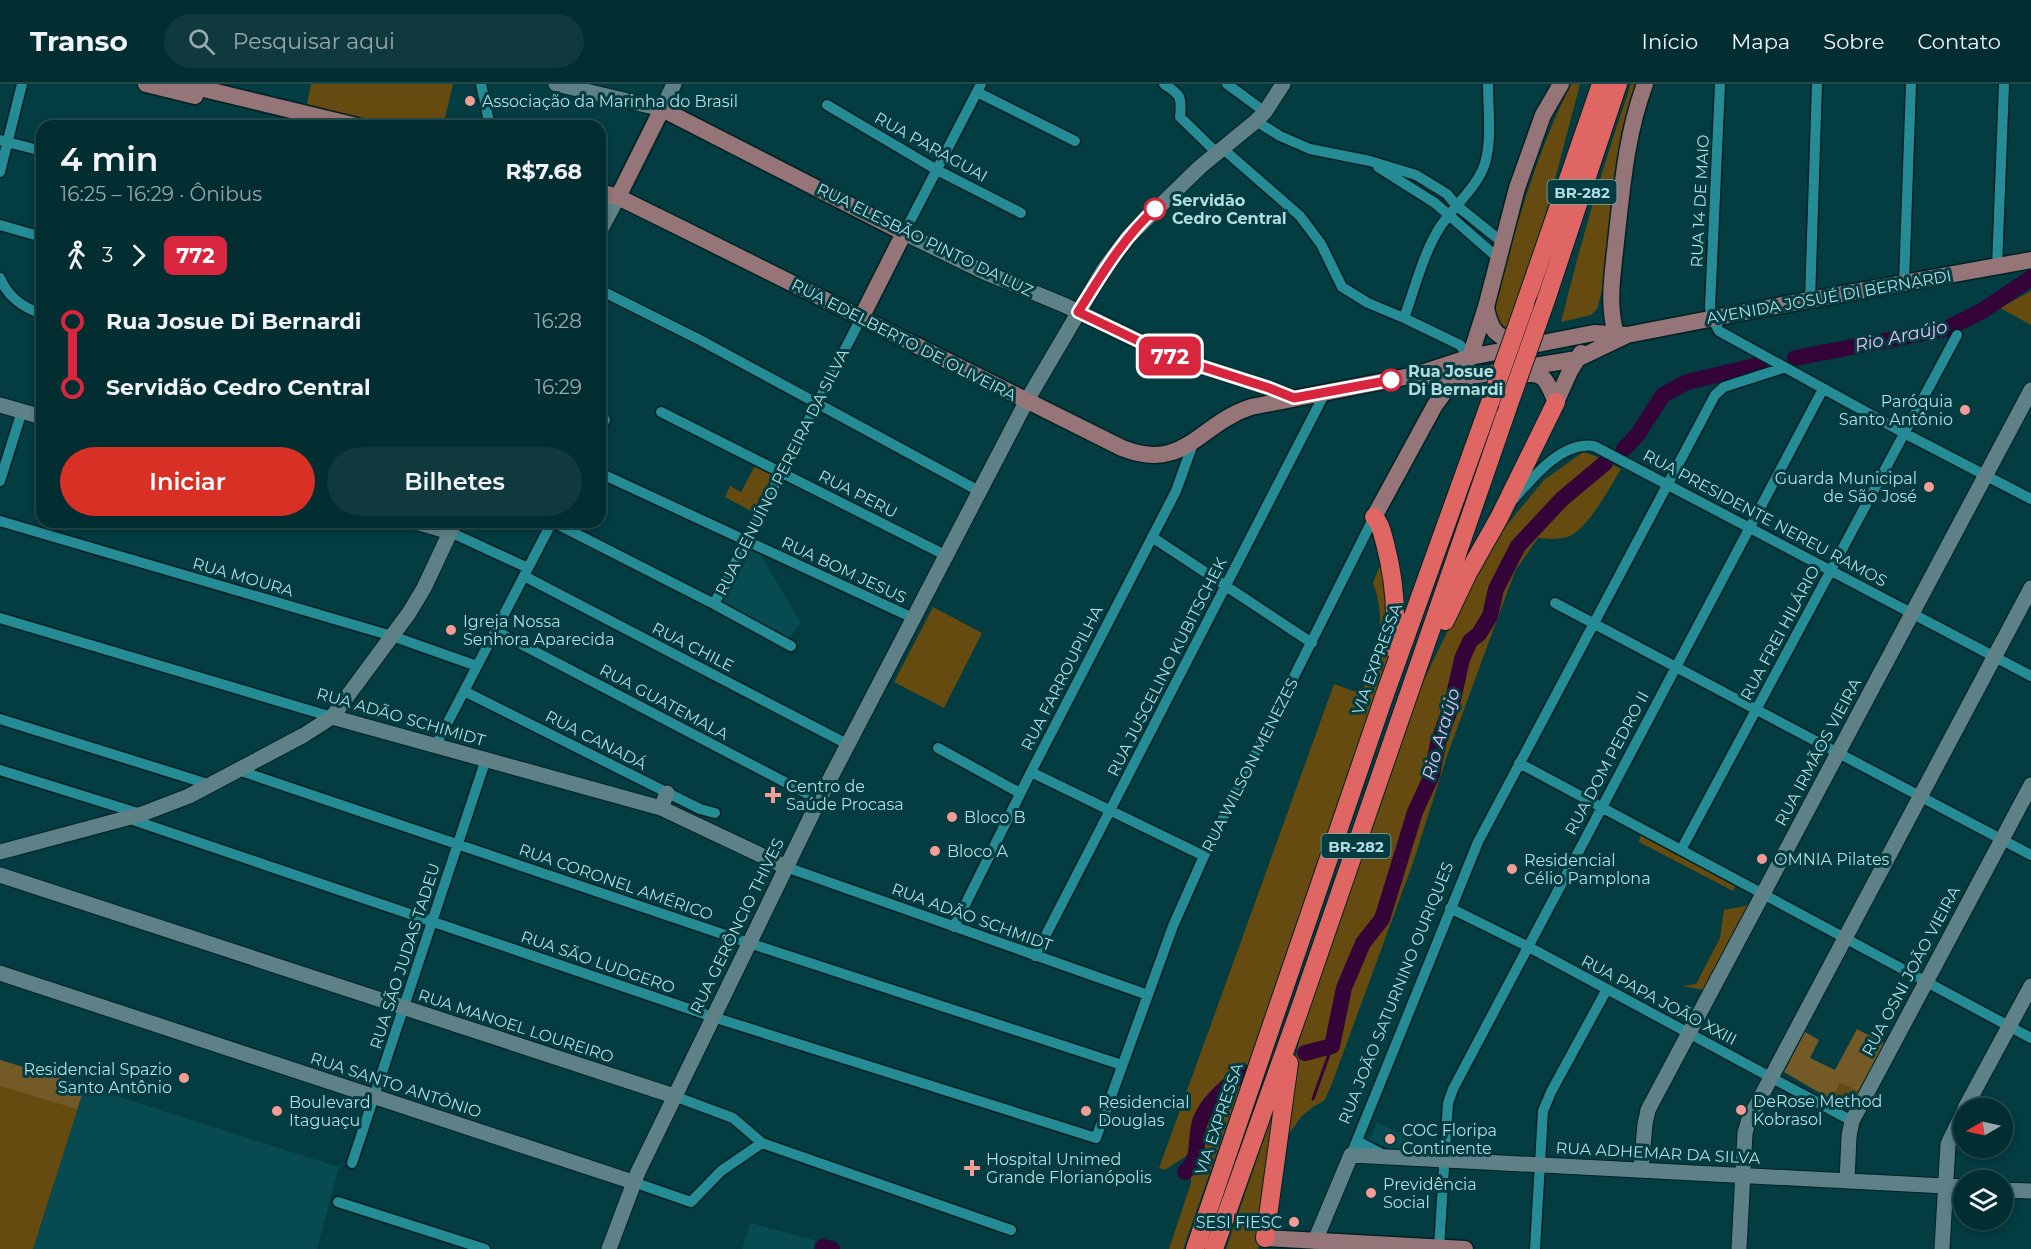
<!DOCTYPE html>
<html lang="pt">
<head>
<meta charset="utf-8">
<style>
	body { margin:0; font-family:Montserrat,sans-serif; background:#10393d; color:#f1f3f6; height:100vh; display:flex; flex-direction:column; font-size:22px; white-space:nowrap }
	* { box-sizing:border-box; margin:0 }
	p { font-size:20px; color:#96a8ab }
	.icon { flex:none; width:33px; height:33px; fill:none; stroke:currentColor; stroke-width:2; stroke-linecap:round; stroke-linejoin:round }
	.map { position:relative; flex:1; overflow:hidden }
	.drawer { position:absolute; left:36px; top:36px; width:570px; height:408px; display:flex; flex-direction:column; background:#022d31; border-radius:18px; box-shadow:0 3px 9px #0003,0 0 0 2px #23494d }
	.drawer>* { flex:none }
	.badge { padding:0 12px; border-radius:9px; font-size:21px; line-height:39px }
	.needle { width:39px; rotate:261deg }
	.buttons { position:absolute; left:1953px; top:1014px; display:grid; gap:12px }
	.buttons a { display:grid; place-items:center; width:60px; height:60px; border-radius:50%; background:#022d31; box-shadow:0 3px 9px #0003,0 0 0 2px #23494d; font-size:30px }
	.map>.badge { position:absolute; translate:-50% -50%; box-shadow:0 0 0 3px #fff }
	.legs { display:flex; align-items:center; gap:9px; height:66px; padding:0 24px; font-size:20px }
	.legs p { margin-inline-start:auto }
	.overview { display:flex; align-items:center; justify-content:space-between; height:102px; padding:0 24px }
	h1 { font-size:33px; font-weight:600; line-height:45px }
	.primary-button { display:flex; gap:12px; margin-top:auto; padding:12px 24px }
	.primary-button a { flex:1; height:69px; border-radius:36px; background:#d93025; color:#fff; font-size:24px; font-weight:600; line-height:69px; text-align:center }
	.primary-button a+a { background:#10393d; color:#f1f3f6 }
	ul { padding:0 24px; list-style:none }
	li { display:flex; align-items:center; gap:21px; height:66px; font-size:22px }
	li i { display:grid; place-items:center; width:9px; height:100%; margin:0 8px; background:currentColor }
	li i::after { content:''; width:15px; height:15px; margin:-8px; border:4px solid; border-radius:50%; background:#022d31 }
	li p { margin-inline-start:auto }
	li:first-child i { background:linear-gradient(#0000 50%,currentColor 0) }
	li:last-child i { background:linear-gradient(currentColor 50%,#0000 0) }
	header { display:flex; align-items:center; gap:36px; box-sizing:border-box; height:84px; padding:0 30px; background:#022d31; border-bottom:2px solid #23494d }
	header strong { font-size:28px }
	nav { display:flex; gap:33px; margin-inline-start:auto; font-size:21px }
	.search { width:420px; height:54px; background:#10393d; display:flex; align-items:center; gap:15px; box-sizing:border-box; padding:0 21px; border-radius:33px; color:#96a8ab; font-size:22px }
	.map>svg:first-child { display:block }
</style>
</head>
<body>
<header>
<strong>Transo</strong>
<div class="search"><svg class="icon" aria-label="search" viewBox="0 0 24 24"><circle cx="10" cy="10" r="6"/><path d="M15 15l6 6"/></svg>Pesquisar aqui</div>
<nav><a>Início</a><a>Mapa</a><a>Sobre</a><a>Contato</a></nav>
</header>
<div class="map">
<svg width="2031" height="1165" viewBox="0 0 2031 1165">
	<rect width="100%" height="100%" fill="#033c41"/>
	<path fill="#074a4f" d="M751,466l9,3 41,70 -14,17 -64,-37z
		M85,1002l254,81 -22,82h-284z
		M1377,1039l33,14 -8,17 -33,-14z
		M750,1139l65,17 -2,9h-71z"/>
	<path fill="#654b10" d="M311,0h142l-10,42h-65l-72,-17z
		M1571,0h9l-32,122 -40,127 -12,-12 -4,-10c22,-77 43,-155 79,-227z
		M1631,0h6l-22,89 -8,98 -8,31 -2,7 -6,6 -30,7c20,-81 43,-160 70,-238z
		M2031,207v34l-31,-17z
		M1583,368l12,4 26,13c-10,17 -33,59 -51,67 -10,4 -22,3 -32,2l-23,33 -67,182 -35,110 -82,223 -7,15 -10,5 -13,11 -13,18 6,-69 6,-29 117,-341 14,-31 33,-67 42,-72 38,-46z
		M755,382l18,9 -20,37 -28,-15 5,-11 11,6z
		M1384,471l7,88 -5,29 -203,577h-14l22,-66 -2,-29 -24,16 -6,-2 175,-484 19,7 9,-1c19,-30 24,-74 11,-107z
		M933,523l49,26 -38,75 -50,-26z
		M1641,750l95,51 -3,6 -94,-49z
		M1755,820l-46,87 -27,-5 14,-2 24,-46 4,-28z
		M0,976l85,26 -52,163h-33z
		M1840,999l24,11 -11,16 -21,-10z
		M1272,1032l-9,122 -5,11h-32z"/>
	<path fill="#735a26" d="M1857,945l32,17 -25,48 -24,-11 -8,17 -48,-28 21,-40 14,8 -9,18 25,12z
		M0,976l85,26 -8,23 -77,-23z"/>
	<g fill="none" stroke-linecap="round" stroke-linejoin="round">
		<path stroke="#340439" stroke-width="3" d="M1313,1015l19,-53"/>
		<path stroke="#340439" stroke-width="16" d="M1795,274l151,-29 36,-18 49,-33
			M1624,365l14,-15 25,-39 24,-13 72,-17
			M1305,969l27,-7 12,-58 19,-45 19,-24 33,-107 17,-37 6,-32 14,-39 10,-45 8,-18 9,-7 11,-18 6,-27 22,-43 44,-47 43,-36
			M1185,1088c18,-17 8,-33 16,-53 8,-19 27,-33 42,-47
			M823,1163l9,2"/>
		<defs>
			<path id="street" d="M481,0l9,42
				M1164,0c17,11 18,13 16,33l37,36
				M1227,0l38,28
				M1720,0l-10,223 2,11 7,13 185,102 127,66
				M977,8l98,49
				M827,21l110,65 84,43
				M1256,37l24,15 30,13 60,12 46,14 31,19 9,11 46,37
				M0,56l42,11
				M1222,64l78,68 21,28 21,43 26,16 36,15 56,27 10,12
				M1378,83l57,36 63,55
				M0,88l22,-88
				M0,141l42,12
				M904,149l77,-149
				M1997,183l7,-183
				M0,194c8,19 22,29 42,36
				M1904,199l7,-199
				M600,206l100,50 279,151
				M1810,216l7,-216
				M1404,234c11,-30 19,-64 36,-91 13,-20 39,-42 45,-64 7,-22 3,-55 3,-79
				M661,328l284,143
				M600,346l5,-10
				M600,389l313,145
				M0,397l22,-70
				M1514,415c19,-22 48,-58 80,-53l437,230
				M0,437l392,115 85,30
				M553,438l161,82 77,42
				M450,448l78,36
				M1152,453l160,106
				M524,492l323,168
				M1555,519l476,252
				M714,520l147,-286
				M0,534l332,99
				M496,547l323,169
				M464,607l236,118 15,4
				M0,635l211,66
				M436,661l116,-223
				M938,664l82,45
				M1519,679l512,275
				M0,686l141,44
				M238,686l511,173 373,122
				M1031,688l173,84
				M127,734l586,199 383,121 77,-212 31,-70 170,-339
				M1681,766l276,-515
				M786,783l362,128
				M1450,824l77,38 325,175
				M954,843l77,-155 145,-281 18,-50
				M1035,872l291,-565
				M674,1012l59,22 29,25 249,87
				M1359,1058l23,12
				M1351,1071l127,-313 237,-447 9,-8 59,-19
				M352,1079l134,-404
				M633,1098l58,20 30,-31 41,-28
				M338,1118l147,47
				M1439,1164l9,-145 5,-14 370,-700
				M1535,1165l8,-138 8,-19 56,-103"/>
			<path id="secondary" d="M556,0l106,25 12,-25
				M600,147l18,-34
				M904,149l80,39 80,33 108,52 97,31 25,10
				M0,321l42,12
				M416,438l34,10
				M332,633l329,91 125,59
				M661,724l6,-15
				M0,768l142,-38 47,-18 115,-61 28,-18 77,-104 15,-25 31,-66
				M0,791l674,221
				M0,889l633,209
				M1965,1024l66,-122
				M1641,1086l4,-46 3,-14 383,-720
				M1847,1097l2,-45 3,-15 179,-336
				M2002,1106l29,1
				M1315,1157l36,-86 613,32
				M609,1165l29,-77 181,-372 207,-398 78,-133 24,-32 72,-70 56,-46 9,-9 18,-28
				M1739,1165l6,-116 4,-14 282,-531
				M1942,1165l6,-105 16,-33"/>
			<path id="primary" d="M146,0l49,12
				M183,0l174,42
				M600,108l18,5 63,31 441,220c63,25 76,-24 129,-41l164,-32 55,-18 124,-24 33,2
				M618,113l44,-88 242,124 -43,85
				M1486,224c5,24 12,34 39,30
				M1616,250c-9,-30 -3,-62 0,-92 6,-53 10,-107 29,-158
				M1522,291c24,-5 25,8 34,27
				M1422,292l31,3 124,-20 50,-24 144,-28 260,-47
				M1556,318l14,-31 11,-18
				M1374,433l61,-112 35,-48 16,-50 31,-119 26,-73 18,-31
				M1265,1154l200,11"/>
			<path id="highway" d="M1546,216l72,-216
				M1525,220l76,-220
				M1374,433c7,7 8,16 11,26 9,35 13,69 8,105
				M1445,537l23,-48 31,-55 57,-116
				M1265,1154l24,-175
				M1195,1165l189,-552 104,-289
				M1214,1165l84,-235 210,-607"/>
		</defs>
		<use href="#street" stroke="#022124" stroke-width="13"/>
		<use href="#secondary" stroke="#022124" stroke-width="17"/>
		<use href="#primary" stroke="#022124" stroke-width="19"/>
		<use href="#highway" stroke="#022124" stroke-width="20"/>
		<use href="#street" stroke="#258c95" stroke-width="10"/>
		<use href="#secondary" stroke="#5d8186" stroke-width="15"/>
		<use href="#primary" stroke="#957577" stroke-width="16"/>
		<use href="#highway" stroke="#e06663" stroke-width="18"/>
		<defs>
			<path id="highway-bridge" d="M1508,323l38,-107
				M1488,324l37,-104"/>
		</defs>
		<use href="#highway-bridge" stroke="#022124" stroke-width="20" stroke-linecap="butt"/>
		<use href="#highway-bridge" stroke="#e06663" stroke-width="18"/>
	</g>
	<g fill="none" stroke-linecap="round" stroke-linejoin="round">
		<defs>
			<path id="line-1" d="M1155,125c-33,30 -54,67 -77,103l94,45 97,31 25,10 97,-18"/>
		</defs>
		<use href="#line-1" stroke="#fff" stroke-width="14"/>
		<use href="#line-1" stroke="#d7263d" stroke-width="9"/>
	</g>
	<g fill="#f59c96" stroke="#033c41" stroke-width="2">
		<circle cx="470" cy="17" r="6"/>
		<circle cx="1965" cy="326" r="6"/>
		<circle cx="1929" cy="403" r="6"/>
		<circle cx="451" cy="546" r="6"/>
		<path d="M770 702h6v6h6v6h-6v6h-6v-6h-6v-6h6z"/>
		<circle cx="952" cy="733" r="6"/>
		<circle cx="935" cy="767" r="6"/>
		<circle cx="1762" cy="775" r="6"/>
		<circle cx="1512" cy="785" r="6"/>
		<circle cx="184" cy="994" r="6"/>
		<circle cx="1741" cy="1026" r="6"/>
		<circle cx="277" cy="1027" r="6"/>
		<circle cx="1086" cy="1027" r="6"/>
		<circle cx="1390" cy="1055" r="6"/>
		<path d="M969 1075h6v6h6v6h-6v6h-6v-6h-6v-6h6z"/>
		<circle cx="1371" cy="1109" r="6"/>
		<circle cx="1294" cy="1138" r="6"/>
	</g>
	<g fill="#fff" stroke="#d7263d" stroke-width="3">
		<circle cx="1155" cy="125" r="10"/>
		<circle cx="1391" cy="296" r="10"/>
	</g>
	<g text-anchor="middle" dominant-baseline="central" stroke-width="6" stroke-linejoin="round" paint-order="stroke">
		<g fill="#033c41" stroke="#7eadb2" stroke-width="1.5">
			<rect x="1547.5" y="96" width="69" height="24" rx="4.5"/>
			<rect x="1321.5" y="750" width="69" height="24" rx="4.5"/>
		</g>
		<g font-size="15" font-weight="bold" fill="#b2dde2">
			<text x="1582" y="108">BR-282</text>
			<text x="1356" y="762">BR-282</text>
		</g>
		<g font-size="16" fill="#b2dde2" stroke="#033c41" text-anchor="start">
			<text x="482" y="17">Associação da Marinha do Brasil</text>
			<text x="1953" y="317" text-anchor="end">Paróquia<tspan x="1953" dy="18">Santo Antônio</tspan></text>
			<text x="1917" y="394" text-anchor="end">Guarda Municipal<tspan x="1917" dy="18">de São José</tspan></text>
			<text x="463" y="537">Igreja Nossa<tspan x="463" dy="18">Senhora Aparecida</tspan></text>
			<text x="786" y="702">Centro de<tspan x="786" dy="18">Saúde Procasa</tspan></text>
			<text x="964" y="733">Bloco B</text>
			<text x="947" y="767">Bloco A</text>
			<text x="1774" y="775">OMNIA Pilates</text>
			<text x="1524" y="776">Residencial<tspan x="1524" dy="18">Célio Pamplona</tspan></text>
			<text x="172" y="985" text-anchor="end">Residencial Spazio<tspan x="172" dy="18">Santo Antônio</tspan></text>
			<text x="1753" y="1017">DeRose Method<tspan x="1753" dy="18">Kobrasol</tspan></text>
			<text x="289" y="1018">Boulevard<tspan x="289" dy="18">Itaguaçu</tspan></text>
			<text x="1098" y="1018">Residencial<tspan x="1098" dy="18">Douglas</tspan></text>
			<text x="1402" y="1046">COC Floripa<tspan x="1402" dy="18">Continente</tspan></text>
			<text x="986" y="1075">Hospital Unimed<tspan x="986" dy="18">Grande Florianópolis</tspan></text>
			<text x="1383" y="1100">Previdência<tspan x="1383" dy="18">Social</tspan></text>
			<text x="1282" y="1138" text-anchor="end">SESI FIESC</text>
		</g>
		<g font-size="16" fill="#b2dde2" stroke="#033c41">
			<text transform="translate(931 63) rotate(29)">RUA PARAGUAI</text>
			<text transform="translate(1700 117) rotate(-87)">RUA 14 DE MAIO</text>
			<text transform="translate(925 156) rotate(26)">RUA ELESBÃO PINTO DA LUZ</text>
			<text transform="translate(1829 213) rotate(-10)">AVENIDA JOSUÉ DI BERNARDI</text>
			<text transform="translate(904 256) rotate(27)">RUA EDELBERTO DE OLIVEIRA</text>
			<text transform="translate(782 388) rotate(-63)">RUA GENUÍNO PEREIRA DA SILVA</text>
			<text transform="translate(858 410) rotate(27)">RUA PERU</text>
			<text transform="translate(1765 434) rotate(28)">RUA PRESIDENTE NEREU RAMOS</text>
			<text transform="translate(844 486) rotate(25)">RUA BOM JESUS</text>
			<text transform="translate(243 493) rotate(16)">RUA MOURA</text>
			<text transform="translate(1780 549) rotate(-62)">RUA FREI HILÁRIO</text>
			<text transform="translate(693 563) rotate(27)">RUA CHILE</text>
			<text transform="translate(1377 575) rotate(-70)">VIA EXPRESSA</text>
			<text transform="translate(1167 583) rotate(-63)">RUA JUSCELINO KUBITSCHEK</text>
			<text transform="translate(1062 594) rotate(-63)">RUA FARROUPILHA</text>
			<text transform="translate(664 618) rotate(28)">RUA GUATEMALA</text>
			<text transform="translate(401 633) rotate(16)">RUA ADÃO SCHIMIDT</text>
			<text transform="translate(596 656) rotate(27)">RUA CANADÁ</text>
			<text transform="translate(1818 668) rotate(-62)">RUA IRMÃOS VIEIRA</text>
			<text transform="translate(1607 679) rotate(-62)">RUA DOM PEDRO II</text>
			<text transform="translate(1250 681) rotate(-63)">RUA WILSON MENEZES</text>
			<text transform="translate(616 798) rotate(19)">RUA CORONEL AMÉRICO</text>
			<text transform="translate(972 833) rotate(20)">RUA ADÃO SCHMIDT</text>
			<text transform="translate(737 842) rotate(-64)">RUA GERÔNCIO THIVES</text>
			<text transform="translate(405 872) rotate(-72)">RUA SÃO JUDAS TADEU</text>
			<text transform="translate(598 878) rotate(19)">RUA SÃO LUDGERO</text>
			<text transform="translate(1911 887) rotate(-62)">RUA OSNI JOÃO VIEIRA</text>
			<text transform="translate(1396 909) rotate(-68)">RUA JOÃO SATURNINO OURIQUES</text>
			<text transform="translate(1659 916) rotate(28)">RUA PAPA JOÃO XXIII</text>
			<text transform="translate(516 942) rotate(18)">RUA MANOEL LOUREIRO</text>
			<text transform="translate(396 1001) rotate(18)">RUA SANTO ANTÔNIO</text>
			<text transform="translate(1219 1035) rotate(-71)">VIA EXPRESSA</text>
			<text transform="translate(1658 1069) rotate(3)">RUA ADHEMAR DA SILVA</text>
		</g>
		<g font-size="16" font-weight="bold" fill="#b2dde2" stroke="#033c41" text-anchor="start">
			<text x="1172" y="116">Servidão<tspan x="1172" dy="18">Cedro Central</tspan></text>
			<text x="1408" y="287">Rua Josue<tspan x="1408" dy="18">Di Bernardi</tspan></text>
		</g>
		<g font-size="18" font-style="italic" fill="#f1bdf6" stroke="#033c41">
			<text transform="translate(1901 252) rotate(-12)">Rio Araújo</text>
			<text transform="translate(1441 650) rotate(-74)">Rio Araújo</text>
		</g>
	</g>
</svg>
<div class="buttons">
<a><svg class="needle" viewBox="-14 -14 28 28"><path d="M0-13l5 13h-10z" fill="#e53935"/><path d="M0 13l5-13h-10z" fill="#96a8ab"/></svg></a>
<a><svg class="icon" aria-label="layers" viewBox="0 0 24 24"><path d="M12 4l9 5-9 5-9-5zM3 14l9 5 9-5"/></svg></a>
</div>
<b class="badge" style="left:1170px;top:272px;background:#d7263d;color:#fff">772</b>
<section class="drawer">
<div class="overview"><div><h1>4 min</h1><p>16:25 – 16:29 · Ônibus</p></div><b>R$7.68</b></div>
<div class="legs"><svg class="icon" aria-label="walk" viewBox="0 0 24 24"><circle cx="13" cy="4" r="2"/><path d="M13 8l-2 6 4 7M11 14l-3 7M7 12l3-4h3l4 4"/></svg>3<svg class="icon" aria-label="forward" viewBox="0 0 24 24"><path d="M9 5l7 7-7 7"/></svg><b class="badge" style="background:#d7263d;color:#fff">772</b></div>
<ul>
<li><i style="color:#d7263d"></i><b>Rua Josue Di Bernardi</b><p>16:28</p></li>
<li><i style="color:#d7263d"></i><b>Servidão Cedro Central</b><p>16:29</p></li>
</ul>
<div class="primary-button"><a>Iniciar</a><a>Bilhetes</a></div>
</section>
</div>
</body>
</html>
